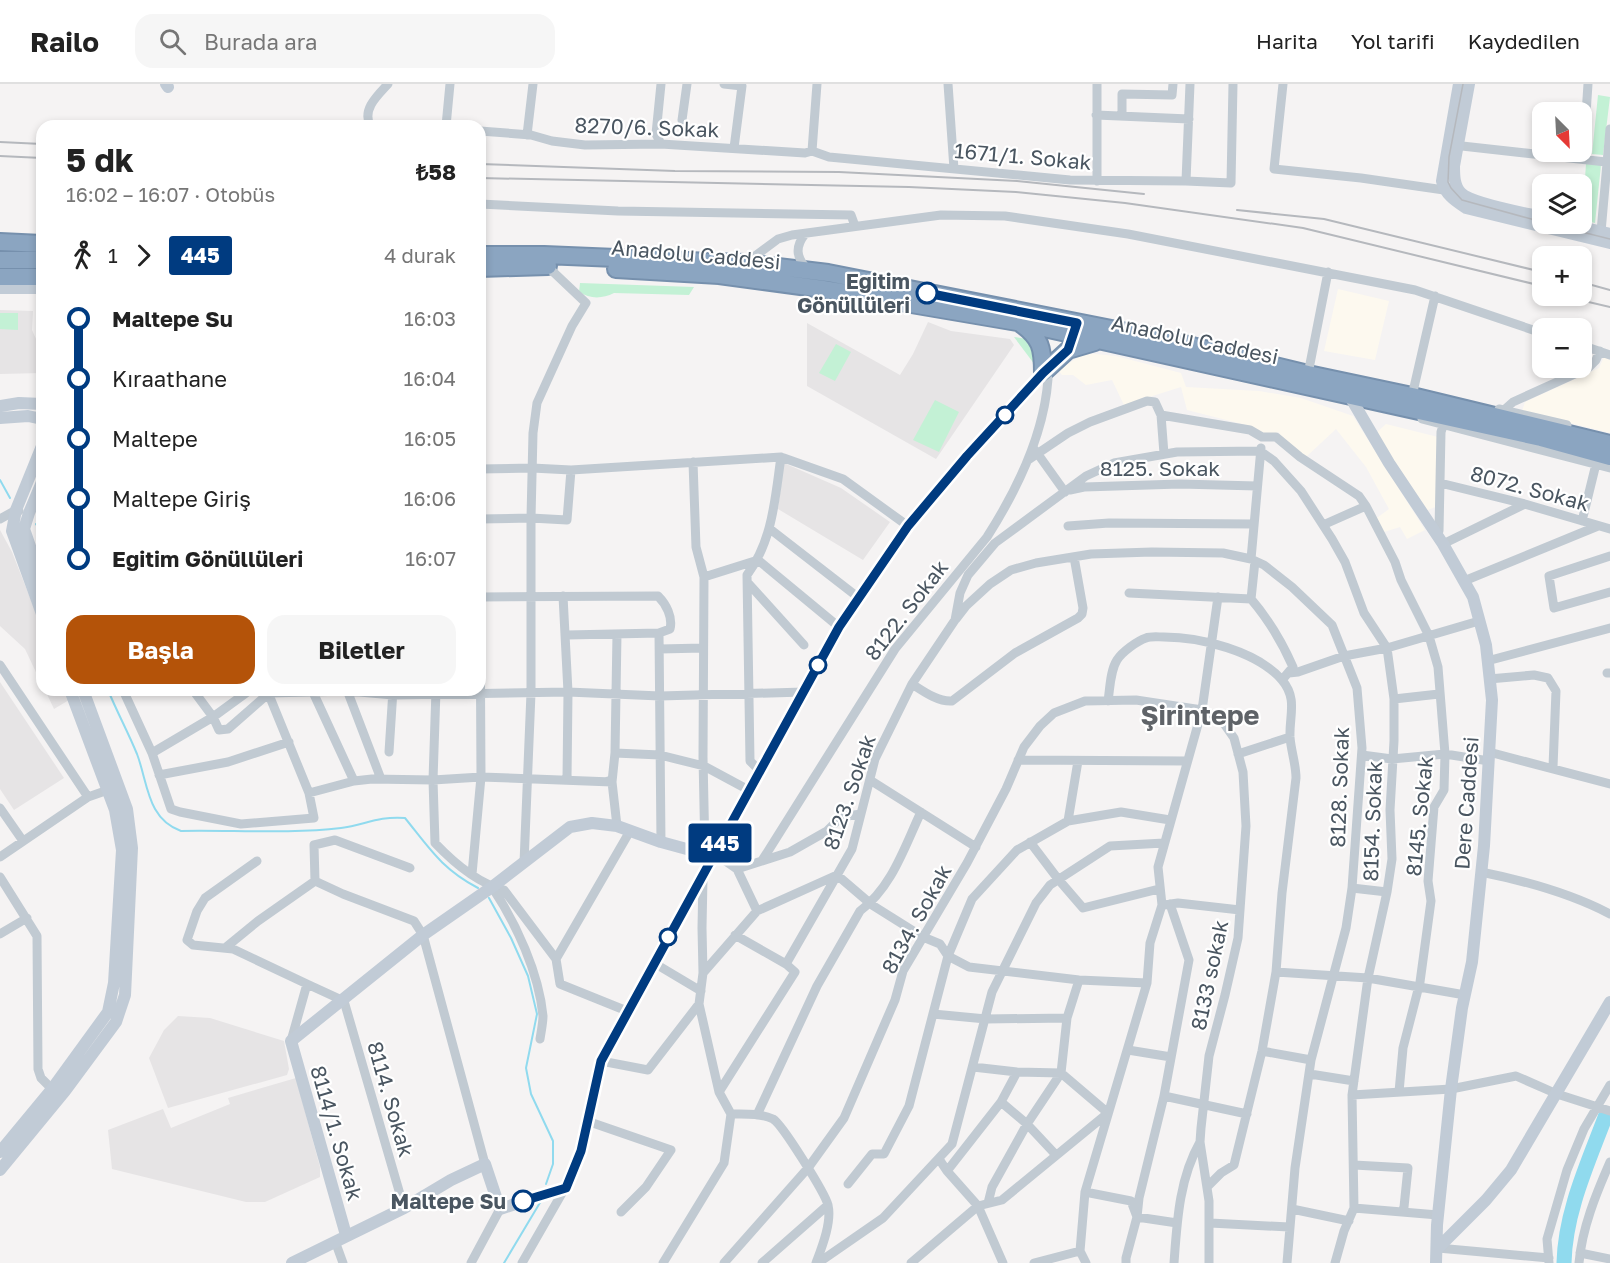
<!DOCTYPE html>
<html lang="tr">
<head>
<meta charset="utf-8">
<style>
	body { margin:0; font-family:"Golos Text",sans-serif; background:#f6f6f6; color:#222; height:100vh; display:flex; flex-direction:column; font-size:22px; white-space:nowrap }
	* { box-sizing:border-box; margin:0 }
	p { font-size:20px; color:#767676 }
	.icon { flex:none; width:33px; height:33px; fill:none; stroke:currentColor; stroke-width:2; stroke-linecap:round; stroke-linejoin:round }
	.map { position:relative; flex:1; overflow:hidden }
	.details { position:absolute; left:36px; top:36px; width:450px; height:576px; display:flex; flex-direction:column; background:#fff; border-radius:18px; box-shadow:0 3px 9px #0003 }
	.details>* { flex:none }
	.badge { padding:0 12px; border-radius:4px; font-size:21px; line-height:39px }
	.needle { width:39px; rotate:156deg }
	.fabs { position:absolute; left:1532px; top:18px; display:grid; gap:12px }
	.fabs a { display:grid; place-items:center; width:60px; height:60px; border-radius:12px; background:#fff; box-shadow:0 3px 9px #0003; font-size:30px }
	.map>.badge { position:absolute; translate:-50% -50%; box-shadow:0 0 0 3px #fff }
	.legs { display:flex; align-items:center; gap:9px; height:66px; padding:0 30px; font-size:20px }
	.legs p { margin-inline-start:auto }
	.headline { display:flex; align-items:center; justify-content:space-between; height:102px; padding:0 30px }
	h1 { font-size:33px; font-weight:700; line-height:45px }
	.primary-button { display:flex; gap:12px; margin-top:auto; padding:12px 30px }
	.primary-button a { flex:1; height:69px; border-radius:18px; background:#b45309; color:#fff; font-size:24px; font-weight:700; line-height:69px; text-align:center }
	.primary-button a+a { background:#f6f6f6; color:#222 }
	ul { padding:0 30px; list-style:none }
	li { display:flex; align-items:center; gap:21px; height:60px; font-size:22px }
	li i { display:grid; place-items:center; width:9px; height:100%; margin:0 8px; background:currentColor }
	li i::after { content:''; width:15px; height:15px; margin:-8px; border:4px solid; border-radius:50%; background:#fff }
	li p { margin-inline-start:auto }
	li:first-child i { background:linear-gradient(#0000 50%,currentColor 0) }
	li:last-child i { background:linear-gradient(currentColor 50%,#0000 0) }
	header { display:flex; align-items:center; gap:36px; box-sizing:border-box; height:84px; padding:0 30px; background:#fff; border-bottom:2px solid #e0e0e0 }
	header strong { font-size:28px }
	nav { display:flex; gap:33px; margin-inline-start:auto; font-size:21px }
	.search { width:420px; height:54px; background:#f6f6f6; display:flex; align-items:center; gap:15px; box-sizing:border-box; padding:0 21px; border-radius:18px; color:#767676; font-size:22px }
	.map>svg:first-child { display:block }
</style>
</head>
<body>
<header>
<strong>Railo</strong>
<div class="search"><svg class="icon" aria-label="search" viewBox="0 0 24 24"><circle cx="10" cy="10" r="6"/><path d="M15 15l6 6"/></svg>Burada ara</div>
<nav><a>Harita</a><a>Yol tarifi</a><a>Kaydedilen</a></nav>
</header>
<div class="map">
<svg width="1610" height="1179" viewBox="0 0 1610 1179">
	<rect width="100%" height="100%" fill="#f5f3f3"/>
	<path fill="#fdf9ef" d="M1338,205l51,12 -14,59 -51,-9z
		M1085,269l31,3 65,17 5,14 73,4 42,7 52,18 72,114 -18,9 -7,-12 -19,6 -7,-13 15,-11 -23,-42 -30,-38 -30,28 -25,-17 -2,-8 -10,5 -19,-11 -63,-16 -6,-23 -57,18 -12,-25 -26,5 -13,-10h-11l-4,-5z
		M1604,273l6,3v73l-88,-22 3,-9 74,-34z
		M1386,340l52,13v69l-13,5 -49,-78z"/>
	<path fill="#e6e4e5" d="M0,226l33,1 -1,19 10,22v21l-42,1z
		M928,238l23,9 59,8 4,6 -78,114 -129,-73v-63l93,52 13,-21z
		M784,379l57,25 49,34 -27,38 -85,-51z
		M0,446l12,22 30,76v57l-17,-36 -25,-23z
		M0,598l64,96 -50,32 -14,-21z
		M45,606h20l4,10 -15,9z
		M178,932l32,2 74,23 5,28 -2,6 -119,33 -19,-50 15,-28z
		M296,994l24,89v10l-55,25h-19l-134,-33 -4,-39 55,-21 8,19 59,-24 -2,-6z"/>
	<path fill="#c3f1d5" d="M1598,11l12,2 -7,58 -11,-1z
		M1586,80l15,1 -6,58 -13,-3z
		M580,199l114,4 -5,8 -75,-2c-12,6 -24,6 -35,-1z
		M0,229h18v17l-18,-1z
		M1014,253l13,2 8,8v18z
		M836,260l15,8 -16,29 -16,-8z
		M935,316l24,12 -20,40 -26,-12z"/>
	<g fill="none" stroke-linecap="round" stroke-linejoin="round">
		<path stroke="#90daee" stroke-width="2" d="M0,396l10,18
			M36,440l6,10
			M108,606c9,22 20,42 29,64 11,29 10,65 44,77 52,-1 108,3 160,-3 24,-3 36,-12 64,-10 25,31 37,51 73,70
			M489,814l22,40 17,38 9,38 -11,54 5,26 22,47v23l-7,20
			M504,1179l37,-62"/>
		<path stroke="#90daee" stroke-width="15" d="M1564,1179c1,-51 24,-100 42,-148"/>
		<defs>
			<path id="highway" d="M0,158l42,2
				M480,171h64l168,7 33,1 83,10 339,67 141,34 104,22 198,48
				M0,176h42
				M480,184l68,-2
				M616,185l103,6 104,14 194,33 524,116 69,19
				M0,193h42
				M1020,239c21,15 23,25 23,50
				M1043,289l25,-23 27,-8"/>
		</defs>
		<use href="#highway" stroke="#7690ad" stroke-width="20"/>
		<path stroke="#c1cad2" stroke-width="9" d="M724,0l18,2 -8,62
			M948,0l6,85
			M1097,0v97
			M1283,0l-9,85 87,9 83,12 5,-2
			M1096,31l93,4
			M1122,32v-22l50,1 1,-11
			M682,36l5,-36
			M376,42l-6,-1c-8,-16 8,-30 18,-41
			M446,42l4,-42
			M480,47l51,4 21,6 33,4 76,-1 144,9 7,-2
			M527,51l6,-51
			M661,60l-5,-10 5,-50
			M1453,61l153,17
			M812,67l17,6 241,23 116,1 45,2 2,-99
			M812,67l5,-67
			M1583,75l5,-75
			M1186,97l4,-97
			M480,120l138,7 233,4 4,11
			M1601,148l9,-103
			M805,150c-10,13 -9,23 2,35
			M747,178l31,-23 14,-4 149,-20 64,1 123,18 287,56 127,43
			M1581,261l29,10
			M1308,290l20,-102
			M1412,312l23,-100
			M1499,325l68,16
			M1504,326l9,-8 75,-34 8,-8 4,-9
			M1161,331l3,39
			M1422,335l188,49
			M1035,366l30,42
			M1028,376l40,-27 22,-11 57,-21 8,1 6,13 89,15 12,7h14l24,20 59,39 7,10 29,56 6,18 28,56 9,31 7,87 -1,36 -10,17 -6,74 3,20 -11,81 -17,66 -4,44
			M693,378l3,85 8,30 54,-17 81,67
			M480,385l52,-1 39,2 210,-13 62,22 65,47
			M1440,399l85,21 85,25
			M1070,406l14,-3 96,-3 77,2
			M0,435l16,-9 3,1
			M480,435l51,-1 36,2 4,-50
			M1582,437l14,-57
			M1323,441l43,-19
			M1068,442l41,-3 145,1
			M770,445l89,69
			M1439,447l2,-99 2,-6
			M1443,460l82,-40
			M1610,472l-61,20 5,32 56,-16
			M1251,475l10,-111
			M704,493l-1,180 2,97
			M1464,497l134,-55
			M748,499l56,62
			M1129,509l122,6c18,21 31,43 42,68l-11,13
			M563,512l5,96 -1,87
			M480,513l178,-1c8,8 15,21 12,33l-11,4
			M1251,515l4,-38
			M956,535l10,-13 24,-22 21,-14 25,-7 55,-9 61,-2 71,1 28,6 13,6 28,22 40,38 25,63 5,60 -10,140 -6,40 -35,132 -16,108 -8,95
			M567,551l92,-2 2,209
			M660,565l43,-1
			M1487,577l123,-33
			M0,581l88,132
			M1289,589l9,-1 46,-16 43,-8 92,-27
			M1607,589h3
			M1489,595l45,-4 14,3 8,13 -3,76
			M912,600c11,7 26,18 40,17l63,-48 63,-35 4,-4 1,-6 -9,-51
			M123,606l29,63 19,56 9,3 61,12 73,-6 -5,-25 -42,-103
			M193,606l20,27 6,13 9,-1 41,-36 79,-2 45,4 175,-3 92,4 144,-4
			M312,606l42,91
			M347,606l34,89
			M436,606l-3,90 2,63c18,19 42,40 69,47l52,69
			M1394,615l45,-5
			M1108,617c2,-12 2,-30 9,-41 5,-8 20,-19 29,-22 5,-2 12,-1 18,-1 36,0 93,14 118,43 16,19 7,36 8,57 1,14 6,27 6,41l-14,115 -6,79 -14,79 -28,114 -13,8 -14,14
			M389,668l4,-62
			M1489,668l121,32
			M152,669l61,-36 37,-27
			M615,669l45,2 44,11 39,21
			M1238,670l52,-17
			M1362,671l30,4 53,-5 44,7
			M1018,676l169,1
			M760,687l-10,-10 -3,-186c26,-35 28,-77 34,-118
			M159,691l69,-13 61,-20
			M870,696l106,67
			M608,697l4,1 5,44
			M309,709l45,-12 18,-2 61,1 48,-3 131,5 3,-29 2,-119
			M0,724l23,33
			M1068,737l10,-60
			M1030,758l28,37 25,29 76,-19
			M714,769l23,16 20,42 80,-36 35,30 51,32 17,7 8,12 21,11 110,13 68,3
			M0,773l88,-60 20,-7
			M763,775l132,-210 92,-112c30,-47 57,-102 61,-158l-5,-6
			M257,777l-52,37 -8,13 -10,29 6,5 40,4 74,35 -16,57
			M524,779l7,-170v-175l2,-85 4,-30 35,-77 14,-23 -39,-37
			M737,785l53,-17 37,-21 14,-14 20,-3
			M1481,788c45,9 89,21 129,42
			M472,790l9,-97 -1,-185
			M0,793l37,59 1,133 3,9 11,11
			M703,793l-1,51 1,45 -4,31 20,88 12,22c14,0 29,-1 42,5 9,5 52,74 55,86 4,17 -6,42 -12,58
			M315,797l28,13 71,27 9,14 62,229
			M315,797l-1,-36 21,-5 75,28
			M492,803c24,36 47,86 51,129 0,7 -2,16 -3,23
			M1352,804l35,4
			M1170,820l19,56 -25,136 -25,102 -2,19 40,6
			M1164,821l14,-2 62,7
			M0,850l27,-16
			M735,851l51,29
			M225,864l33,-27 57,-40
			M654,879l47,28
			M1276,888l92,6 97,17
			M703,889l54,-62
			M307,900l37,17 60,207
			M627,927l-67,-27 -4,-25 74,-128
			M933,930l53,5 81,-1
			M1128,966l43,7
			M1262,967l49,9
			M601,977l47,9 51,-66
			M1310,990l44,7
			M719,1008l76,-120 -9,-8 66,-115 23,-90 37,-75 43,-64 5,-27 8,-18 27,-32 91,-67 28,-13 63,-11 83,-1 14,10 27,30 31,48 13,23 19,51 23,35 7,51v42l-4,69 2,49 -5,33 -19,86 -16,117 2,113 -10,23 -9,32
			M1352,1011l99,-6 65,-13 41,18 53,17
			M1164,1012l83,18
			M1001,1018l26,22 29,31
			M757,1031l60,-129 43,-75c32,-24 44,-63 61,-99
			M587,1037l84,29 -25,37 -25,25
			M939,1075l8,12 31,35 25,57
			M1354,1081l54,3 -4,39 -2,5
			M947,1087l54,-69 16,-30
			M848,1100l24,-30h12l25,-48 39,-150 24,-57 45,-49 51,-29 53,-9 49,8
			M1085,1108l46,9 6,16 -11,41v5
			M988,1119l4,-16 35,-63 34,-51 6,-55 12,-38
			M1354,1124l84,7
			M1292,1125l57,12
			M1210,1139l79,4
			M335,1157l8,22
			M1438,1164l111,10
			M1580,1169l30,6
			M471,1179l29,-54
			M522,1179l43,-75
			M663,1179l61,-100 7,-49
			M724,1179l84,-95 36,-50 51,-118 8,-29 64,-108 39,-74 18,-42 16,-21 14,-13 31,-12 51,-1 66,10 18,8 14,20 9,34 3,54 -8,112 -13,57 -16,61 -8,72 -1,14 9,59v62
			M762,1179l66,-58
			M818,1179l65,-45 69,-74 40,-152 44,-89 14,-18 60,-39 54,-3
			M911,1179l67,-57 24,-6 106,-87 -47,-40 -44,-1 -44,-5
			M1034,1179l46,-12
			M1086,1179l-6,-12 5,-59 62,-209 3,-40 12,-38 -4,-38 44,-157 16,-113
			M1174,1179c3,-41 5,-84 26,-121
			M1549,1179l-2,-24 20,-69 17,-41 26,-44
			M1579,1179c3,-35 17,-69 31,-101"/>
		<path stroke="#c1cbd6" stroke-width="12" d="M166,0l2,3
			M1459,0l-17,97c4,14 12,19 24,27l144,35
			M1469,0l-15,82c0,9 0,20 7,27 11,11 64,20 81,24
			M1569,140l41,10
			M0,204h42
			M1349,311l40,68 54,81 30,53 13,48 6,55 -8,146 -12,116 -10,46 -11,81 -14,136 -1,38
			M0,322l19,-3 23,1
			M0,334l28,-2 14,3
			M42,362l-26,64 -4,21 30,83
			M42,398l-13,31 -5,16 18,52
			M0,1068l52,-63 56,-77 6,-29 8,-133 -7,-40 -45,-120
			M0,1086l65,-79 51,-69 9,-27 7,-147 -5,-39 -44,-119
			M346,1151l-55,-194 132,-106 69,-48 78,-60 22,-4 25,3 44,16 44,12
			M1438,1164l48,-48 25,-30 99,-168
			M292,1179l112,-55 47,-28 34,-16 15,45 65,-21 16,-37 20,-90 238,-434 69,-101 59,-70 76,-83"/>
		<use href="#highway" stroke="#8ba5c1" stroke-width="16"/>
		<path stroke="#b5b8bd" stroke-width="1.5" d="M1463,0l-14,73 -1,25 3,6 11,12 80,22
			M1550,140l60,15"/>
		<path stroke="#b5b8bd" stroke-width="2" d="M0,58l42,2
			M0,72l42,2
			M480,80l195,7 164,1 178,9 127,13
			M480,94l429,9 107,5 109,11 178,25 239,58
			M1237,126l87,9 218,53
			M1581,198l29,8
			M1563,212l47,11"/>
	</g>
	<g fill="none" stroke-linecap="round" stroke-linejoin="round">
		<defs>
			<path id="line-1" d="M523,1117l43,-13 15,-37 20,-90 238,-434 69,-101 59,-70 76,-83 25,-23 9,-27 -150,-30"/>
		</defs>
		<use href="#line-1" stroke="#fff" stroke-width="14"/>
		<use href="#line-1" stroke="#003b80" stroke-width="9"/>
	</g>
	<g fill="#fff" stroke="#003b80" stroke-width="3">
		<circle cx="927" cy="209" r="10"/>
		<circle cx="1005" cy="331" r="8"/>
		<circle cx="818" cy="581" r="8"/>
		<circle cx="668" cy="853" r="8"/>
		<circle cx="523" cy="1117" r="10"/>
	</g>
	<g text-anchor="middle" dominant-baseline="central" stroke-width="4.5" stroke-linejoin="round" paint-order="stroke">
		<g font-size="21" fill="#4a5661" stroke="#fff">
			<text transform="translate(647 43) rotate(2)">8270/6. Sokak</text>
			<text transform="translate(1023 72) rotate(5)">1671/1. Sokak</text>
			<text transform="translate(696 170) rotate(5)">Anadolu Caddesi</text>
			<text transform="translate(1195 255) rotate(12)">Anadolu Caddesi</text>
			<text x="1160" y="384">8125. Sokak</text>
			<text transform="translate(1530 404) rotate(15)">8072. Sokak</text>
			<text transform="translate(906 526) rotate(-52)">8122. Sokak</text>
			<text transform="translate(1339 703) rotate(-88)">8128. Sokak</text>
			<text transform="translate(849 708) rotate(-71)">8123. Sokak</text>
			<text transform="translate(1466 719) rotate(-86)">Dere Caddesi</text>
			<text transform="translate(1419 732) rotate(-84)">8145. Sokak</text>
			<text transform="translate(1372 737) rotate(-88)">8154. Sokak</text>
			<text transform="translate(916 835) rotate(-61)">8134. Sokak</text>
			<text transform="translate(1209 891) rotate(-78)">8133 sokak</text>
			<text transform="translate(391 1015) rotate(74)">8114. Sokak</text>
			<text transform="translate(337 1049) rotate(74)">8114/1. Sokak</text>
		</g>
		<g font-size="21" font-weight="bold" fill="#4a5661" stroke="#fff" text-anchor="end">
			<text x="910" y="197">Eğitim<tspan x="910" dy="24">Gönüllüleri</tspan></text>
			<text x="506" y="1117">Maltepe Su</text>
		</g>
		<g font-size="27" font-weight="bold" fill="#5f6368" stroke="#fff">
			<text x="1200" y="631">Şirintepe</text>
		</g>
	</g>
</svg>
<div class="fabs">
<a><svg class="needle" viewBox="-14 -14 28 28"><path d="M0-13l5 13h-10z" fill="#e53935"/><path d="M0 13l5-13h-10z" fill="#767676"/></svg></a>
<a><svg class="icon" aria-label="layers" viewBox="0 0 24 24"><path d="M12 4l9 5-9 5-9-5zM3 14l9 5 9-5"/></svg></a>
<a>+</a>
<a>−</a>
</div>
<b class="badge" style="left:720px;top:759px;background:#003b80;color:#fff">445</b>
<section class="details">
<div class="headline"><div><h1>5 dk</h1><p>16:02 – 16:07 · Otobüs</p></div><b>₺58</b></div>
<div class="legs"><svg class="icon" aria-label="walk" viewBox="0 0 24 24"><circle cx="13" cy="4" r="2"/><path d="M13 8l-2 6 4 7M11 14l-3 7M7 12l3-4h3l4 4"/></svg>1<svg class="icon" aria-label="forward" viewBox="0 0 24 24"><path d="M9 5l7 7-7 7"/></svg><b class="badge" style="background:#003b80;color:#fff">445</b><p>4 durak</p></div>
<ul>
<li><i style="color:#003b80"></i><b>Maltepe Su</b><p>16:03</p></li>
<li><i style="color:#003b80"></i><span>Kıraathane</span><p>16:04</p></li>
<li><i style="color:#003b80"></i><span>Maltepe</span><p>16:05</p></li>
<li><i style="color:#003b80"></i><span>Maltepe Giriş</span><p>16:06</p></li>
<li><i style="color:#003b80"></i><b>Eğitim Gönüllüleri</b><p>16:07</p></li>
</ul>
<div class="primary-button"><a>Başla</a><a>Biletler</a></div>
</section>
</div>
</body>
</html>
